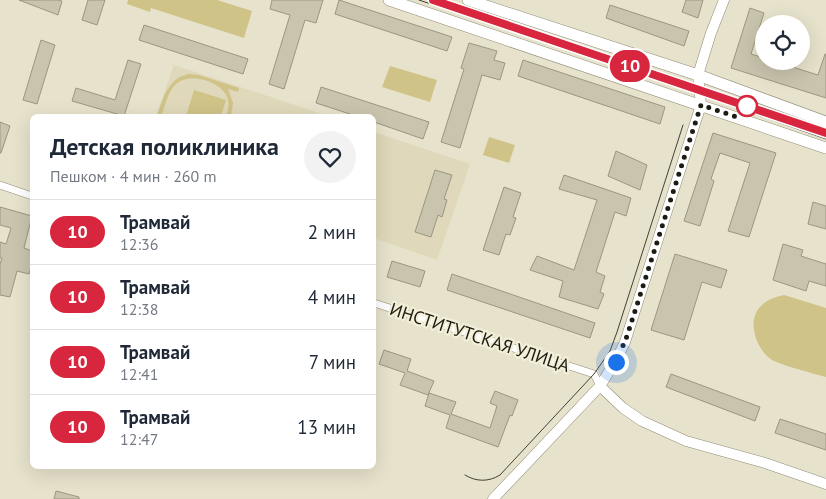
<!DOCTYPE html>
<html lang="ru">
<head>
<meta charset="utf-8">
<style>
	body { margin:0; font-family:"PT Sans",sans-serif; background:#f2f2f3; color:#1f2937; height:100vh; display:flex; flex-direction:column; font-size:19px; white-space:nowrap }
	* { box-sizing:border-box; margin:0 }
	p { font-size:16px; color:#747a83 }
	.icon { flex:none; width:28px; height:28px; fill:none; stroke:currentColor; stroke-width:2; stroke-linecap:round; stroke-linejoin:round }
	.map { position:relative; flex:1; overflow:hidden }
	.side { position:absolute; left:30px; top:114px; width:346px; height:355px; display:flex; flex-direction:column; background:#fff; border-radius:8px; box-shadow:0 5px 20px #0002 }
	.side>* { flex:none }
	.badge { padding:0 10px; border-radius:16px; font-size:18px; line-height:32px }
	.tools { position:absolute; left:755px; top:15px; display:grid; gap:10px }
	.tools a { display:grid; place-items:center; width:55px; height:55px; border-radius:50%; background:#fff; box-shadow:0 5px 20px #0002; font-size:25px }
	.you { position:absolute; width:25px; height:25px; margin:-12px; border:4px solid #fff; border-radius:50%; background:#1a73e8; box-shadow:0 0 0 8px #1a73e833 }
	.map>.badge { position:absolute; translate:-50% -50%; box-shadow:0 0 0 2px #fff }
	.round { display:grid; place-items:center; flex:none; width:52px; height:52px; border-radius:26px; background:#f2f2f3 }
	.headline { display:flex; align-items:center; justify-content:space-between; height:85px; padding:0 20px }
	h1 { font-size:24px; font-weight:600; line-height:38px }
	ul { padding:0; list-style:none }
	li { display:flex; align-items:center; gap:15px; height:65px; padding:0 20px; border-top:1px solid #e0e1e3 }
	li div { flex:1 }
	li b { display:block; font-size:19px }
	li em { font-style:normal }
	li .badge { min-width:55px; font-weight:700; text-align:center }
	.map>svg:first-child { display:block }
</style>
</head>
<body>
<div class="map">
<svg width="826" height="499" viewBox="0 0 826 499">
	<rect width="100%" height="100%" fill="#e7e2cb"/>
	<path fill="#dfd8ba" d="M174,65l154,51h-172z
		M374,132l96,32 -33,96 -63,-22z"/>
	<path fill="#d0c387" d="M128,0h89l35,11 -8,27 -93,-30 -1,4 -23,-8z
		M390,66l47,14 -7,22 -48,-15z
		M189,74l10,1 40,13 -1,4 -10,-3 5,14 -2,13h-5c2,-6 4,-12 1,-19 -6,-16 -38,-25 -51,-13 -8,7 -11,23 -15,32h-4c6,-18 11,-38 32,-42z
		M194,90l32,10 -5,16h-35z
		M489,137l26,8 -6,18 -26,-8z
		M784,295l42,13v69c-17,-5 -36,-9 -52,-16 -17,-9 -28,-39 -14,-54 6,-7 15,-10 24,-12z"/>
	<path fill="#c9c4ad" stroke="#9b9681" d="M19,0h39l4,1 -4,14z
		M88,0h17l-8,25 -15,-5z
		M272,0h51l-7,23 -11,-3 -21,69 -15,-5 21,-69 -20,-6z
		M339,0l113,37 -5,14 -112,-37z
		M686,0h17l-5,18 -16,-6z
		M610,5l79,26 -5,15 -78,-28z
		M750,8l14,5 -13,41 13,4v3h9l45,14 7,-21h1v44l-95,-30z
		M144,25l104,34 -5,15 -104,-34z
		M41,40l14,5 -18,59 -14,-4z
		M469,43l28,8 -3,9 11,3 -5,17 -18,-5 -22,73 -19,-6 23,-73 -3,-1z
		M128,60l13,4 -17,52 -52,-15 4,-13 39,12z
		M523,60l142,47 -5,17 -142,-48z
		M321,87l108,35 -6,17 -49,-17v-6h-18l-40,-13z
		M0,122l10,4 -9,27h-1z
		M713,133l63,20 -27,84 -21,-6 22,-68 -30,-10 -9,26 3,2 -14,45 -16,-5z
		M616,151l31,14 -7,25 -32,-14z
		M435,170l17,5 -8,24 3,1 -5,17 -4,-2 -7,22 -16,-5z
		M564,175l67,23 -5,18 -11,-4 -19,60 9,4 -5,16 4,2 -6,15 -39,-12 4,-16 -33,-11 7,-14 37,14 23,-70 -38,-11z
		M504,187l17,6 -8,24 3,1 -6,17 -4,-1 -7,21 -16,-5z
		M813,202l13,4v23l-18,-5z
		M0,207l32,9 -8,32 8,3v17l-1,-1 -2,7 -12,-3 -7,26 -10,-2v-31l2,-6h-2v-16l6,2 5,-16 -11,-3z
		M783,244l20,6 -2,6 25,8v22l-17,-5 -3,10 -33,-11z
		M675,254l52,16 -6,18 -19,-6 -18,58 -33,-10z
		M392,261l33,10 -5,16 -33,-10z
		M452,274l143,49 -5,15 -143,-48z
		M384,350l27,9 -4,12 27,10 -6,14 -28,-10 5,-12 -26,-9z
		M671,374l89,33 -5,14 -89,-34z
		M495,391l23,9 -6,16 -2,-1 -12,32 -52,-19 4,-13 -25,-9 4,-13 27,9 -5,12 39,14 7,-22 -7,-3z
		M780,419l46,15v16l-51,-17z
		M56,491l23,6v2h-25z"/>
	<g fill="none" stroke-linecap="round" stroke-linejoin="round">
		<defs>
			<path id="street" d="M0,185l32,11
				M374,303l220,71 6,12"/>
			<path id="secondary" d="M600,386l23,22 19,13 44,20 79,22 61,21
				M493,499l107,-113 15,-24 10,-20 76,-237 -3,-30 13,-42 13,-33"/>
			<path id="primary" d="M389,0l437,148
				M468,0l230,75 128,47"/>
		</defs>
		<use href="#street" stroke="#918c77" stroke-width="8"/>
		<use href="#secondary" stroke="#918c77" stroke-width="11"/>
		<use href="#primary" stroke="#918c77" stroke-width="12"/>
		<use href="#street" stroke="#fff" stroke-width="7"/>
		<use href="#secondary" stroke="#fff" stroke-width="10"/>
		<use href="#primary" stroke="#fff" stroke-width="11"/>
		<path stroke="#434135" stroke-width="1" d="M419,0l231,77 176,62
			M465,475c11,7 24,7 35,0l94,-101 16,-23 7,-19 66,-207"/>
	</g>
	<g fill="none" stroke-linecap="round" stroke-linejoin="round">
		<defs>
			<path id="line" d="M433,0l393,133"/>
		</defs>
		<use href="#line" stroke="#fff" stroke-width="11"/>
		<use href="#line" stroke="#d7263d" stroke-width="8"/>
		<path stroke="#1d1c13" stroke-width="5" stroke-dasharray="0 9" d="M616,362l11,-26 74,-231 36,12 10,-11"/>
	</g>
	<circle fill="#fff" stroke="#d7263d" stroke-width="2.5" cx="747" cy="106" r="10"/>
	<g text-anchor="middle" dominant-baseline="central" stroke-width="4.5" stroke-linejoin="round" paint-order="stroke">
		<g font-size="18" fill="#1d1c13" stroke="#f4efd8">
			<text transform="translate(480 337) rotate(18)">ИНСТИТУТСКАЯ УЛИЦА</text>
		</g>
	</g>
</svg>
<div class="tools">
<a><svg class="icon" aria-label="locate" viewBox="0 0 24 24"><circle cx="12" cy="12" r="6"/><path d="M12 2v4M12 18v4M2 12h4M18 12h4"/></svg></a>
</div>
<div class="you" style="left:616px;top:362px"></div>
<b class="badge" style="left:630px;top:66px;background:#d7263d;color:#fff">10</b>
<section class="side">
<div class="headline"><div><h1>Детская поликлиника</h1><p>Пешком · 4 мин · 260 m</p></div><a class="round"><svg class="icon" aria-label="heart" viewBox="0 0 24 24"><path d="M12 20l-8-8c-3-5 5-10 8-4 3-6 11-1 8 4z"/></svg></a></div>
<ul>
<li><span class="badge" style="background:#d7263d;color:#fff">10</span><div><b>Трамвай</b><p>12:36</p></div><em>2 мин</em></li>
<li><span class="badge" style="background:#d7263d;color:#fff">10</span><div><b>Трамвай</b><p>12:38</p></div><em>4 мин</em></li>
<li><span class="badge" style="background:#d7263d;color:#fff">10</span><div><b>Трамвай</b><p>12:41</p></div><em>7 мин</em></li>
<li><span class="badge" style="background:#d7263d;color:#fff">10</span><div><b>Трамвай</b><p>12:47</p></div><em>13 мин</em></li>
</ul>
</section>
</div>
</body>
</html>
